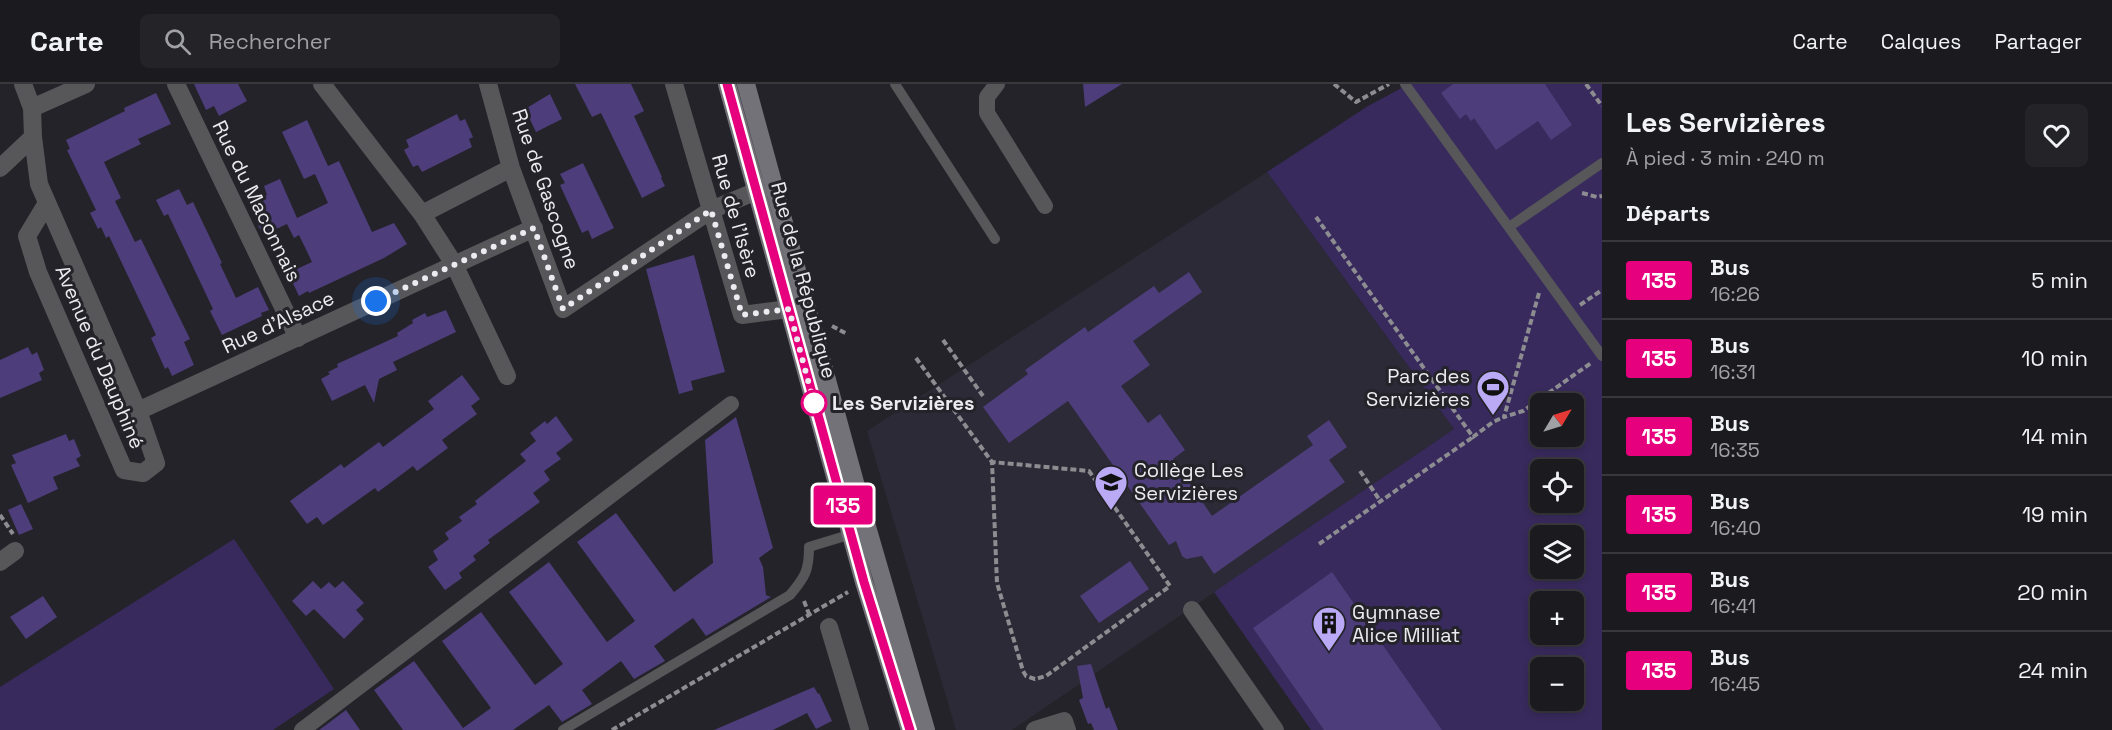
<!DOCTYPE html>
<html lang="fr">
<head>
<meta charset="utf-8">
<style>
	body { margin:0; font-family:"Space Grotesk",sans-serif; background:#242328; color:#f1f3f6; height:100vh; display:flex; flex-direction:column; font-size:22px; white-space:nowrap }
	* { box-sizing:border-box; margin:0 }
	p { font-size:20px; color:#a0a1a4 }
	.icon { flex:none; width:33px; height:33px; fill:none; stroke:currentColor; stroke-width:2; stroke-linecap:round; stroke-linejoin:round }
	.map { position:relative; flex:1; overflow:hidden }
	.details { display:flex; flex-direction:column; background:#1b1a1f; width:510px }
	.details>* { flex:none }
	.badge { padding:0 12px; border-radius:4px; font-size:21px; line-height:39px }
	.needle { width:39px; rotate:52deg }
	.buttons { position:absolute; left:1530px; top:309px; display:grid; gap:12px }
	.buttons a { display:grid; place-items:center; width:54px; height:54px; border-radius:9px; background:#1b1a1f; box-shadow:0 3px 9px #0003,0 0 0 2px #39383d; font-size:30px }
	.you { position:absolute; width:30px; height:30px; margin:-15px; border:4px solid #fff; border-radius:50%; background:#1a73e8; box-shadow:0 0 0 9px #1a73e833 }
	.map>.badge { position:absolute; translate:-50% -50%; box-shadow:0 0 0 3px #fff }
	h2 { padding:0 24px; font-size:22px; line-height:54px }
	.round { display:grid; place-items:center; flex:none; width:63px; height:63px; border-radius:9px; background:#242328 }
	.headline { display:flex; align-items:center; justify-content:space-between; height:102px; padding:0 24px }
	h1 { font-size:28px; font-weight:700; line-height:45px }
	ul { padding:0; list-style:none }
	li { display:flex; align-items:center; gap:18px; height:78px; padding:0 24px; border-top:2px solid #39383d }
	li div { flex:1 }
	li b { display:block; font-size:22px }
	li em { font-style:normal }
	li .badge { min-width:66px; font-weight:700; text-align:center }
	header { display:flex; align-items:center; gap:36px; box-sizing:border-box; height:84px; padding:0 30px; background:#1b1a1f; border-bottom:2px solid #39383d }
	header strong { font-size:28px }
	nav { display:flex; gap:33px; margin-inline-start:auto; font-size:21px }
	.search { width:420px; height:54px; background:#242328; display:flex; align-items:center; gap:15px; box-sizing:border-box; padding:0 21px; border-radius:9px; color:#a0a1a4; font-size:22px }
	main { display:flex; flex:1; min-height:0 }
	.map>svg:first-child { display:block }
</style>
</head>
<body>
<header>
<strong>Carte</strong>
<div class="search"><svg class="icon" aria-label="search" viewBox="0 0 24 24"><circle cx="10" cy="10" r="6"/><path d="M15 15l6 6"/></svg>Rechercher</div>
<nav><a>Carte</a><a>Calques</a><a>Partager</a></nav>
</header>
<main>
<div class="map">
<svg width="1602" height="646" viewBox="0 0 1602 646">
	<rect width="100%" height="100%" fill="#242329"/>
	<path fill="#2c2a36" d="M1267,88l187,257 -442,301h-56l-89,-299z"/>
	<path fill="#382a5c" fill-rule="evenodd" d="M1409,0h193v646h-291l-97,-138 240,-163 -187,-257 101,-66zM1540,320h34v32h-34zM1540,386h34v32h-34zM1540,452h34v32h-34zM1540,518h34v32h-34zM1540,584h34v32h-34z
		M234,455l100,150 -61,41h-273v-43z"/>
	<path fill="#4d3d7a" d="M194,0h44l9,17 -28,15 -5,-10 -8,4z
		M575,0h56l13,27 -10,5 28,61 -1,1 4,8 -23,12 -41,-85 -9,4z
		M1083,0h39l-37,23z
		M1453,0h92l27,41 -21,15 -13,-19 -42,29 -22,-32 -3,3 -5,-7 -6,5 -19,-26z
		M156,9l15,31 -33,15 3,5 -37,18 17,36 -6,3 20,41 6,-3 49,100 -6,3 10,23 -22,11 -4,-9 -3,2 -14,-31 5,-3 -47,-99 -3,2 -5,-11 -3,2 -8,-16 6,-3 -29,-60 3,-1 -4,-9 59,-29 -1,-3z
		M550,10l12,25 -26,13 -11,-23z
		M457,30l3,7 5,-2 8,18 -4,2 3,8 -50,25 -4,-7 -5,2 -9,-17 5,-3 -3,-7z
		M307,36l21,46 11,-5 33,71 22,-9 13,21 -23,14 -75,35 -1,-2 -9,5 -11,-23 24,-11 -13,-27 -5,3 -7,-14 -24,11 -8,-16 10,-5 -7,-15 9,-4 -3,-9 16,-7 17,39 31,-15 -13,-29 -11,5 -22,-47z
		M583,79l31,65 -22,11 -4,-9 -6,3 -22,-48 5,-2 -5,-9z
		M179,105l8,16 6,-3 29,61 -2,1 16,34 22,-11 11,23 -8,3 1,3 -40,19 -12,-24 3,-2 -45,-95 -4,2 -8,-16z
		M694,171l31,117 -34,9 2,9 -14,4 -33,-125z
		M1189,188l13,20 -69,49 17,24 -29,21 27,37 12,-9 25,36 -12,9 39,57 101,-71 -6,-9 22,-16 18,27 -18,13 16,22 -131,92 -12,-18 -16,3 -4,-3 -6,-15 -7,4 -101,-144 -59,42 -26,-36 45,-33 -3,-4 60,-43 3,5 66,-46 5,7z
		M446,226l10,22 -63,30 4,8 -18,9 -5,24 -9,-18 -33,16 -11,-22 9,-5 -2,-2 10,-5 -1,-3 61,-28 -1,-3 16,-10 -1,-3 13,-7 2,4z
		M28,263l4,8 5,-3 7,18 -5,3 3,7 -42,18v-38z
		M462,291l18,24 -9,7 6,8 -35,26 6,8 -31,23 -4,-5 -35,26 -3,-4 -52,37 -6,-8 -10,7 -17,-23 51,-37 3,4 35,-26 4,5 51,-38 -6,-8z
		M556,332l17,24 -17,13 5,6 -17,12 6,9 -17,13 7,9 -52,38 2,3 -17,13 3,4 -17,13 3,5 -17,12 -17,-23 10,-7 -5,-9 16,-12 -4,-6 17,-12 -3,-4 18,-13 -2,-3 51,-40 -6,-7 16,-13 -6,-8 15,-12 2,3z
		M736,333l37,131 -14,10 4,9 3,28 5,2 -65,39 -13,-18 -39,28 11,15 -31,18 -13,-18 -39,29 10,14 -30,18 -13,-17 -36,25h-110l-29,-40 40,-29 49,67 28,-20 -49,-67 39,-29 54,73 28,-21 -54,-72 40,-30 58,80 28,-21 -58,-79 39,-29 58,79 39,-29 -8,-123z
		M66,350l3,7 5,-2 7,17 -5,3 4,7 -27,11 5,12 -30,14 -17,-38 5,-2 -4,-8z
		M21,420l12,25 -14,6 -11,-25z
		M1130,477l19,28 -50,34 -19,-27z
		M1332,488l73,105 37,53h-118l-71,-102z
		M313,497l8,8 8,-7 6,6 8,-7 21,22 -8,7 8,9 -20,20 -30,-30 -8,7 -14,-15z
		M43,512l14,21 -31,22 -16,-22z
		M1091,580l15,45 3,-2 9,23h-24l-3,-7 -3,1 -9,-24 4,-2 -6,-32z
		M814,603l4,7 1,-1 13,28 -16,8 -9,-16 -34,17h-59z
		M346,626l14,20h-41l7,-5z"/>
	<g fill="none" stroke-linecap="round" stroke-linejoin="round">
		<path stroke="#8c8c91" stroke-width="4" stroke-dasharray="6 3" stroke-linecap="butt" d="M1334,0l22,18 33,-18
			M1586,0l16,22
			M1582,109l15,4 5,-1
			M1316,133l157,220 20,-15 11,-5
			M1539,209l-35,124 19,-6 68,-48
			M1580,221l22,-15
			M832,242l15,8
			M943,256l40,56
			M916,274l76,104 5,121 26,88 3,5 9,3 11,-3 124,-90 -81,-115 -97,-9
			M1360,387l21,31
			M0,431l13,19
			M1319,460l154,-107
			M804,517l5,13
			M612,646l236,-138"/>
		<path stroke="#575659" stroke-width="10" d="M895,0l100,155
			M1405,0l197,272
			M1509,143l93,-64
			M563,646l227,-135c15,-18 19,-24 19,-48l46,-14"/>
		<path stroke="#575659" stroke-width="16" d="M997,0l-10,13v16l58,93
			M302,646l429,-326"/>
		<path stroke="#575659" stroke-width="18" d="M23,0l9,24 1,29 6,47 99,227 18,52 -13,10 -19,-3 -86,-198 -11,-36 20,-33
			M176,0l122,254
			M322,0l100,130 32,50 53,112
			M488,0l23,84 52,141 148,-99 58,-24
			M674,0l68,231 47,-6
			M32,24l54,-24
			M0,84l33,-31
			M422,130l89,-46
			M138,327l396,-183
			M0,478l15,-11
			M1192,526l83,120
			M829,543l31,103
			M1035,646l29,-9 3,9"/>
		<path stroke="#737278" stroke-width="18" d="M727,0l137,498 46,148
			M746,0l122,446 58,200"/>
	</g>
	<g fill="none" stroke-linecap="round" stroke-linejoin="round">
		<defs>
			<path id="line" d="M727,0l137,498 46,148"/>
		</defs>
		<use href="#line" stroke="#fff" stroke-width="14"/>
		<use href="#line" stroke="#e6007e" stroke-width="9"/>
		<path stroke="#ececf0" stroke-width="6" stroke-dasharray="0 10.8" d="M376,217l158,-73 29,81 148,-99 31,105 47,-6 25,94"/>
	</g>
	<defs>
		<symbol id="stadium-pin" viewBox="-11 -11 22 30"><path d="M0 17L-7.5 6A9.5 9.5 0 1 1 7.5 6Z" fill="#baaaf6" stroke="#242329"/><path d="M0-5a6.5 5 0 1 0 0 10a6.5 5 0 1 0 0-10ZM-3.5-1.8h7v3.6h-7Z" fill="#111"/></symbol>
		<symbol id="school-pin" viewBox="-11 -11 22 30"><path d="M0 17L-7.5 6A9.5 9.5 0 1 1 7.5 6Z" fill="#baaaf6" stroke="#242329"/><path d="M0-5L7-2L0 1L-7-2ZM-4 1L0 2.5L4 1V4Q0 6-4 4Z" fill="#111"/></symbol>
		<symbol id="building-pin" viewBox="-11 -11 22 30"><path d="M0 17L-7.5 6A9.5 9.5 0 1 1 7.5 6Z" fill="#baaaf6" stroke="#242329"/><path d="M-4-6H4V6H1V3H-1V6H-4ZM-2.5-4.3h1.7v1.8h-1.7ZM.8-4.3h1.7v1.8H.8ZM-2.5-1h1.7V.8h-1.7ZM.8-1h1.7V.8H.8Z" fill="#111"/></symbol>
	</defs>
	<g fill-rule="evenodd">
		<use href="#stadium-pin" x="1474" y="284" width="38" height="52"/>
		<use href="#school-pin" x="1092" y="379" width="38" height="52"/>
		<use href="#building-pin" x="1310" y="520" width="38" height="52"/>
	</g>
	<circle fill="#fff" stroke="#e6007e" stroke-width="3" cx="814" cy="319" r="12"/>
	<g text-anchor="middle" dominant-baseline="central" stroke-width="6" stroke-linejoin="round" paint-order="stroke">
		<g font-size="20" fill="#ececf0" stroke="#242329">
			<text transform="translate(546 105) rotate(71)">Rue de Gascogne</text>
			<text transform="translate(257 117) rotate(64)">Rue du Maconnais</text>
			<text transform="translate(736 132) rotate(74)">Rue de l'Isère</text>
			<text transform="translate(804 196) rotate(75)">Rue de la République</text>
			<text transform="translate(278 238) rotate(-25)">Rue d'Alsace</text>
			<text transform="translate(100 273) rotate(67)">Avenue du Dauphiné</text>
		</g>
		<g font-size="20" fill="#ececf0" stroke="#242329" text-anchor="start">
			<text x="1470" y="292" text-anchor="end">Parc des<tspan x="1470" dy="23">Servizières</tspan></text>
			<text x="1134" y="386">Collège Les<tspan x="1134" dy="23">Servizières</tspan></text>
			<text x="1352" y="528">Gymnase<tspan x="1352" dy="23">Alice Milliat</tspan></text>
		</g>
		<g font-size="20" font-weight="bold" fill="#ececf0" stroke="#242329" text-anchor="start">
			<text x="832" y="319">Les Servizières</text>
		</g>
	</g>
</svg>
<div class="buttons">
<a><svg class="needle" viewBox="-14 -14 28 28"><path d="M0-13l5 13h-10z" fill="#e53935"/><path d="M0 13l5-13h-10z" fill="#a0a1a4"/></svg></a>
<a><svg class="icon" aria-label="locate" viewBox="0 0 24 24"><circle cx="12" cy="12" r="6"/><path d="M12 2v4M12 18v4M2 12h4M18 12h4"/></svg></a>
<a><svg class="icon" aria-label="layers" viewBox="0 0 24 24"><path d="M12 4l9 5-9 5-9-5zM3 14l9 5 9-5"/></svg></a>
<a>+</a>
<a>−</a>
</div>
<div class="you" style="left:376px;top:217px"></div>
<b class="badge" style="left:843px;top:421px;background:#e6007e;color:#fff">135</b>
</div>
<section class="details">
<div class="headline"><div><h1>Les Servizières</h1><p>À pied · 3 min · 240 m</p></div><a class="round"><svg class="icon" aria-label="heart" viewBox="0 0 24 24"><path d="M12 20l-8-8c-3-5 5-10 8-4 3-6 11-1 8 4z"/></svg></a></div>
<h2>Départs</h2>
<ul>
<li><span class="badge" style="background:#e6007e;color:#fff">135</span><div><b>Bus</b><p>16:26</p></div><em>5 min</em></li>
<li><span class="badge" style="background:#e6007e;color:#fff">135</span><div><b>Bus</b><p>16:31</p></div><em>10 min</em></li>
<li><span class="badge" style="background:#e6007e;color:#fff">135</span><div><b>Bus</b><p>16:35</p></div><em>14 min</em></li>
<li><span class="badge" style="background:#e6007e;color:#fff">135</span><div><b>Bus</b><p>16:40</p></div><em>19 min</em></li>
<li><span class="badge" style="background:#e6007e;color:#fff">135</span><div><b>Bus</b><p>16:41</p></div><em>20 min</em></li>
<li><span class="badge" style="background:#e6007e;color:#fff">135</span><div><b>Bus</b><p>16:45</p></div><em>24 min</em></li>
</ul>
</section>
</main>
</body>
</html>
